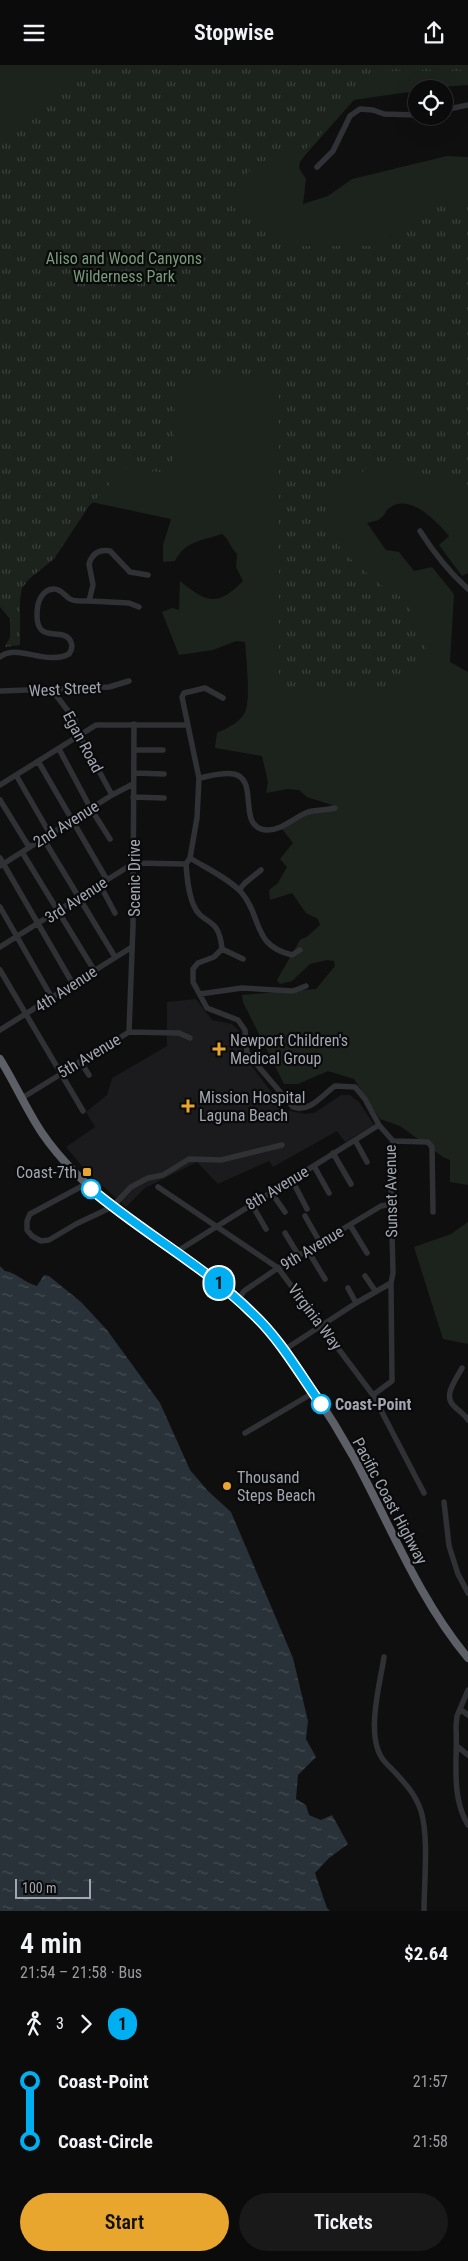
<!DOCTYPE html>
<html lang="en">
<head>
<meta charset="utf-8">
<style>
	body { margin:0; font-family:"Roboto Condensed",sans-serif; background:#19191a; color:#f1f3f6; height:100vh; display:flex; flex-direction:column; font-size:19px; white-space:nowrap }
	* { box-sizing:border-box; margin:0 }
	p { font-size:16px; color:#9a9b9d }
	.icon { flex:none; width:28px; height:28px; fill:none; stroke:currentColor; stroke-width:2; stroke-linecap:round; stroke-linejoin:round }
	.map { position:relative; height:1846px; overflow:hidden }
	.sheet { display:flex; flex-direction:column; background:#0b0b0c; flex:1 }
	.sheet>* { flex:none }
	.badge { padding:0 10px; border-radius:16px; font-size:18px; line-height:32px }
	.tools { position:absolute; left:408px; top:15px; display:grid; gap:10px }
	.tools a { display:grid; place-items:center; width:45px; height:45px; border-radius:50%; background:#0b0b0c; box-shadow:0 5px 20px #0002,0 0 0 1px #2b2b2d; font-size:25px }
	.scale { position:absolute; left:15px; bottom:12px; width:76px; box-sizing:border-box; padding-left:5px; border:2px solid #a1a6b1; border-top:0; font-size:14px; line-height:18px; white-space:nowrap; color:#a1a6b1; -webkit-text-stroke:4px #0a0a0b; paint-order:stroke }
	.map>.badge { position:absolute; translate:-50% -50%; box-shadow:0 0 0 2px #fff }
	.legs { display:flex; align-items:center; gap:8px; height:55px; padding:0 20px; font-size:16px }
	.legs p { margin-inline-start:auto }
	.head { display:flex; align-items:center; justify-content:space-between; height:85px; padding:0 20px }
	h1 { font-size:28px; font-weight:600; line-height:38px }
	.button { display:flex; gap:10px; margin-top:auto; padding:10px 20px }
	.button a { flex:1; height:58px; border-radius:30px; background:#e9a62e; color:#111; font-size:20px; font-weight:600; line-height:58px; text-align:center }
	.button a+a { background:#19191a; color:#f1f3f6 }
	ul { padding:0 20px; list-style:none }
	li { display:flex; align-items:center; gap:18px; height:60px; font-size:19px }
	li i { display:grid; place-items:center; width:8px; height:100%; margin:0 6px; background:currentColor }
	li i::after { content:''; width:12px; height:12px; margin:-6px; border:4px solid; border-radius:50%; background:#0b0b0c }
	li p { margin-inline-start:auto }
	li:first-child i { background:linear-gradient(#0000 50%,currentColor 0) }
	li:last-child i { background:linear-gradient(currentColor 50%,#0000 0) }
	header { display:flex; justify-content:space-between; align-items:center; height:65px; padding:0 20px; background:#0b0b0c; font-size:22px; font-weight:600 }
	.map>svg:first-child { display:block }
</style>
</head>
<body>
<header><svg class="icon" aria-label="menu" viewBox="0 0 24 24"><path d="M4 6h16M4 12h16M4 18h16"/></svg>Stopwise<svg class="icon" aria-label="share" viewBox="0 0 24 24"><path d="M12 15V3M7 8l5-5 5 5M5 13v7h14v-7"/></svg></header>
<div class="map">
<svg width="468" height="1846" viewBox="0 0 468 1846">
	<defs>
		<pattern id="park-tufts" width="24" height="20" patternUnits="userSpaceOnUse" patternTransform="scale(1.25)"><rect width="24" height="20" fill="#1c231c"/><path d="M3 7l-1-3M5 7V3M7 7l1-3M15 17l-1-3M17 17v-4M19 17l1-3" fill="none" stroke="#3a403b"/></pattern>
		<pattern id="water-ripples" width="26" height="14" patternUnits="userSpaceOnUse" patternTransform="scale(1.25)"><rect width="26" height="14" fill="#293238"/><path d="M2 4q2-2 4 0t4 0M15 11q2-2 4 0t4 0" fill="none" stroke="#454d52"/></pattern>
	</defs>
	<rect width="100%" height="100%" fill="#0f0f10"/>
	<path fill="#1b1b1d" d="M196,934l16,21 20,4 8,8 4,24 41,54 20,4 9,-1 27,-18h9l9,7 15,23 -29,17 -8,-11 -64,36 -4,-6 -51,23 -21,-22 -52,26 -19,19 -41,-37 -19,-23 29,-20 -9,-15 21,-17 5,-17 55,-32v-44z"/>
	<path fill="#1c231c" d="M0,0h468v20l-52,4v2l-62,9 -47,53 -7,9 -1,6 7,11 -3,25 25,-8 24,-17 95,-23 21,1v416l-6,3 -23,-31 10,-9c-12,-14 -40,-45 -61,-27 -3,3 -4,7 -7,9 -3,3 -10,4 -14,5l19,27 13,2 15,19 18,-4 22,27 -4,68 18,10v513l-18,-3v-22l-7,-3 -43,-31 -20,-7 -26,-40 -26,-8 -30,13h-14l-41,-82 -1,-7 74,-6 19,-23 -1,-5 -7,-1 -17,4 -18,17 -12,3 -3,-4 23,-40 8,-4 12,-11 -2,-6 -12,-6 -14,-20 -22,7 -1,-10 9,-7 9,-16 -7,-8 13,-16 -14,-18 24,-13 26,-2 3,-5 -25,-8 -8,-7 -11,-1 -22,4 2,-11 -6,-26 -47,-8 2,-15c10,-5 23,-10 28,-21 6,-13 1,-54 0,-70l-9,-1 -23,9 -34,5 -17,-43 10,-4 7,2 1,-29c28,23 38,25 63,0l-7,-14 1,-13c-7,-7 -8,-15 -15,-20 -21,7 -37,7 -47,27l-12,1v-17l8,-26 -80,-17 -91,94z
		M468,1157v122l-25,-5 -29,-92 37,-13z"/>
	<path fill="url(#park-tufts)" d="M80,0h388v6h-94l-11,7 -29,30 -17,33 -12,8 -44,13 -24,19 -3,27 69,38h69l51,-41 45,-5v301l-23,-23 -71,-14 -42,28 -4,38 16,23 39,34 23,12 22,54 -5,16 -20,6 -2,13 -122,1v-309l-104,1 -2,92 -58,-5 -6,17 -20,21 -35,53 -25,20 -7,9 -2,12v45l-15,2 5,-10v-18l-10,-12v-467l78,-69z"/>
	<path fill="url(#water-ripples)" d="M0,1201l5,5c12,2 20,12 32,15l7,-11 5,1 32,26 26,28 53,73 30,67 18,21 23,21 62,146 15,63 -2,18 10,18 -18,18 -2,24 10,6 3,10 12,5 11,-5 16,29 -19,14 -14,15 12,35 3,3h-330z"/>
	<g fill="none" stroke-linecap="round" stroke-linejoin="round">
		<path stroke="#303135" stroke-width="5.5" d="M444,45l24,-5
			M317,102l16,-16 17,-35 10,-7 13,1 11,4 32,1
			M420,466c14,22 29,41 48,58
			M89,536l40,2 10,4
			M0,592c17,-14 46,9 69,-3 3,-4 4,-9 1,-14 -9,-13 -33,4 -33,-25 0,-6 1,-13 4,-18 3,-5 7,-8 13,-8 7,0 10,6 16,10 5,3 12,2 19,2l4,-16 -4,-21c3,-10 10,-15 21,-13l20,21 18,3
			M52,625l23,30 5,16 32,59
			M0,626l109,-4 20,-6
			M223,633l-18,-10 -21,5 -2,4 17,81 -2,40 -7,40 -4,6c1,13 2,29 8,42 9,20 25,9 28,43l-8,8 -16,6 -5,6v13l14,26 31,12 7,10 2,23 46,54c17,6 29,-12 42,-21l20,1 10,12 14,26 14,16 -2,52 2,80 -2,10 1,98 -19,14
			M59,684l32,60 19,30
			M134,685h29
			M38,696l69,119
			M134,708l30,1
			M16,710l34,59
			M199,713c11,-2 24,-6 35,-4 26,6 2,53 32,56 16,1 28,-13 42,-18 7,-2 19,-2 27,-4
			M0,720l96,-60h91
			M133,732l31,1
			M0,735l29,47
			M43,773l72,119
			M22,787l72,118
			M0,793l73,126
			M190,793c16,10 38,20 51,34 22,25 10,53 51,63l8,-5
			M0,801l112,-71 21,-11
			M100,820l15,28
			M239,825l6,-7 16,-13
			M0,842l52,91
			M0,882l134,-84 52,1
			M222,884l21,10
			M0,905l83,141
			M200,929l42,-6 51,3 13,-5
			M0,965l132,-83
			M129,967l4,-106 1,-202
			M80,996l9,14
			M22,1033l107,-66 50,1 11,5
			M355,1075l12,22
			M393,1076l35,1 4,5 1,65
			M333,1088l18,31
			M314,1101l15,27
			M291,1113l16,31
			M86,1119l-56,30 -3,7v9l5,6 9,5 8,-1 27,-16 36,-17 19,-20 17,-9 15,-3 26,-16 32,1 61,-15
			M158,1122l120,81 95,127 51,98
			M271,1127l14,20
			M251,1138l15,26
			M305,1151l16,28
			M350,1160l17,28
			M285,1168l14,23
			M308,1186l17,28
			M176,1187l203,-127
			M365,1211l11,16
			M348,1223l8,15
			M238,1235l6,-9 34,-23 103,-62 11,-2
			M284,1285l72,-47 35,-20
			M462,1303c-5,10 -19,27 -9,37 5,6 11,8 15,15
			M245,1368l68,-40
			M444,1437l5,44 9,28 10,19
			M384,1592c-4,28 -20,82 1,105 14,15 29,28 36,49 8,26 3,72 3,100
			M468,1625l-11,26 -1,10c2,33 -6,69 12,99
			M460,1644l8,6
			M458,1682l10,8"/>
		<path stroke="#5d5f66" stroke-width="8" d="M0,994c15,24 26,50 42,74 19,28 44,51 69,73 51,44 115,71 158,125 31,39 60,82 84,125 37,68 65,142 115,202"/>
	</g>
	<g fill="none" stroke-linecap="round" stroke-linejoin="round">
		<defs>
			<path id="line-1" d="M91,1124c52,44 112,76 161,124 28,26 47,60 69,91"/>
		</defs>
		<use href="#line-1" stroke="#fff" stroke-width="11"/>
		<use href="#line-1" stroke="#00aff2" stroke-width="8"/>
	</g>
	<g fill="#e9a62e" stroke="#0a0a0b" stroke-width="2">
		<path d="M216.5 976.5h5v5h5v5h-5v5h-5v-5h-5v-5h5z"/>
		<path d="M185.5 1033.5h5v5h5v5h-5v5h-5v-5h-5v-5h5z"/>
		<rect x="82" y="1102" width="10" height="10" rx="2.5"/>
		<circle cx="227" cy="1421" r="5"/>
	</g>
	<g fill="#fff" stroke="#00aff2" stroke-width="2.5">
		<circle cx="91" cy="1124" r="9"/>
		<circle cx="321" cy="1339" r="9"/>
	</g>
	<g text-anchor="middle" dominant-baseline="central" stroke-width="4.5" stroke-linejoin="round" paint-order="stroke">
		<g font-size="16" fill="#789b79" stroke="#0a0a0b">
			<text x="124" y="193">Aliso and Wood Canyons<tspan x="124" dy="18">Wilderness Park</tspan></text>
		</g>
		<g font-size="16" fill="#a1a6b1" stroke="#0a0a0b">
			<text transform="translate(65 624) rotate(-3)">West Street</text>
			<text transform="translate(83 677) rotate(62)">Egan Road</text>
			<text transform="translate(66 759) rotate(-32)">2nd Avenue</text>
			<text transform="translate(134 813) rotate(-90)">Scenic Drive</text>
			<text transform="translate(76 835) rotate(-33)">3rd Avenue</text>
			<text transform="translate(66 924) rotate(-33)">4th Avenue</text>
			<text transform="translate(89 991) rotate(-31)">5th Avenue</text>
			<text transform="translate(277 1123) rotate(-31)">8th Avenue</text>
			<text transform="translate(391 1126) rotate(-91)">Sunset Avenue</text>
			<text transform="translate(312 1183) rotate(-31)">9th Avenue</text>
			<text transform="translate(315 1252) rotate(53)">Virginia Way</text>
			<text transform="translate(390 1436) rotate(62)">Pacific Coast Highway</text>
		</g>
		<g font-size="16" fill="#a1a6b1" stroke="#0a0a0b" text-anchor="start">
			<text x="230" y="975">Newport Children's<tspan x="230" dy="18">Medical Group</tspan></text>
			<text x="199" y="1032">Mission Hospital<tspan x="199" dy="18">Laguna Beach</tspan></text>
			<text x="77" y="1107" text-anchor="end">Coast-7th</text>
			<text x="237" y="1412">Thousand<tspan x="237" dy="18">Steps Beach</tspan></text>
		</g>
		<g font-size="16" font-weight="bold" fill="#a1a6b1" stroke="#0a0a0b" text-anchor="start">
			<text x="335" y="1339">Coast-Point</text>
		</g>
	</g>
</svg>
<div class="tools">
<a><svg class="icon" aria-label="locate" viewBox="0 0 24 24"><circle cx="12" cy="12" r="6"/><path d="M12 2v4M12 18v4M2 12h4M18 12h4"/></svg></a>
</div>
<div class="scale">100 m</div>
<b class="badge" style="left:219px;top:1218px;background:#00aff2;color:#111">1</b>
</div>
<section class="sheet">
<div class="head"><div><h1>4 min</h1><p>21:54 – 21:58 · Bus</p></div><b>$2.64</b></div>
<div class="legs"><svg class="icon" aria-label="walk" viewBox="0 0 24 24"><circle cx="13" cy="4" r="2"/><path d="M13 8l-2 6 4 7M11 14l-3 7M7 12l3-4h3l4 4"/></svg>3<svg class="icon" aria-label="forward" viewBox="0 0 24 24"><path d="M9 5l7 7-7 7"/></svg><b class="badge" style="background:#00aff2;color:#111">1</b></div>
<ul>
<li><i style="color:#00aff2"></i><b>Coast-Point</b><p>21:57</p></li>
<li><i style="color:#00aff2"></i><b>Coast-Circle</b><p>21:58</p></li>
</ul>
<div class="button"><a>Start</a><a>Tickets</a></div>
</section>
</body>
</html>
